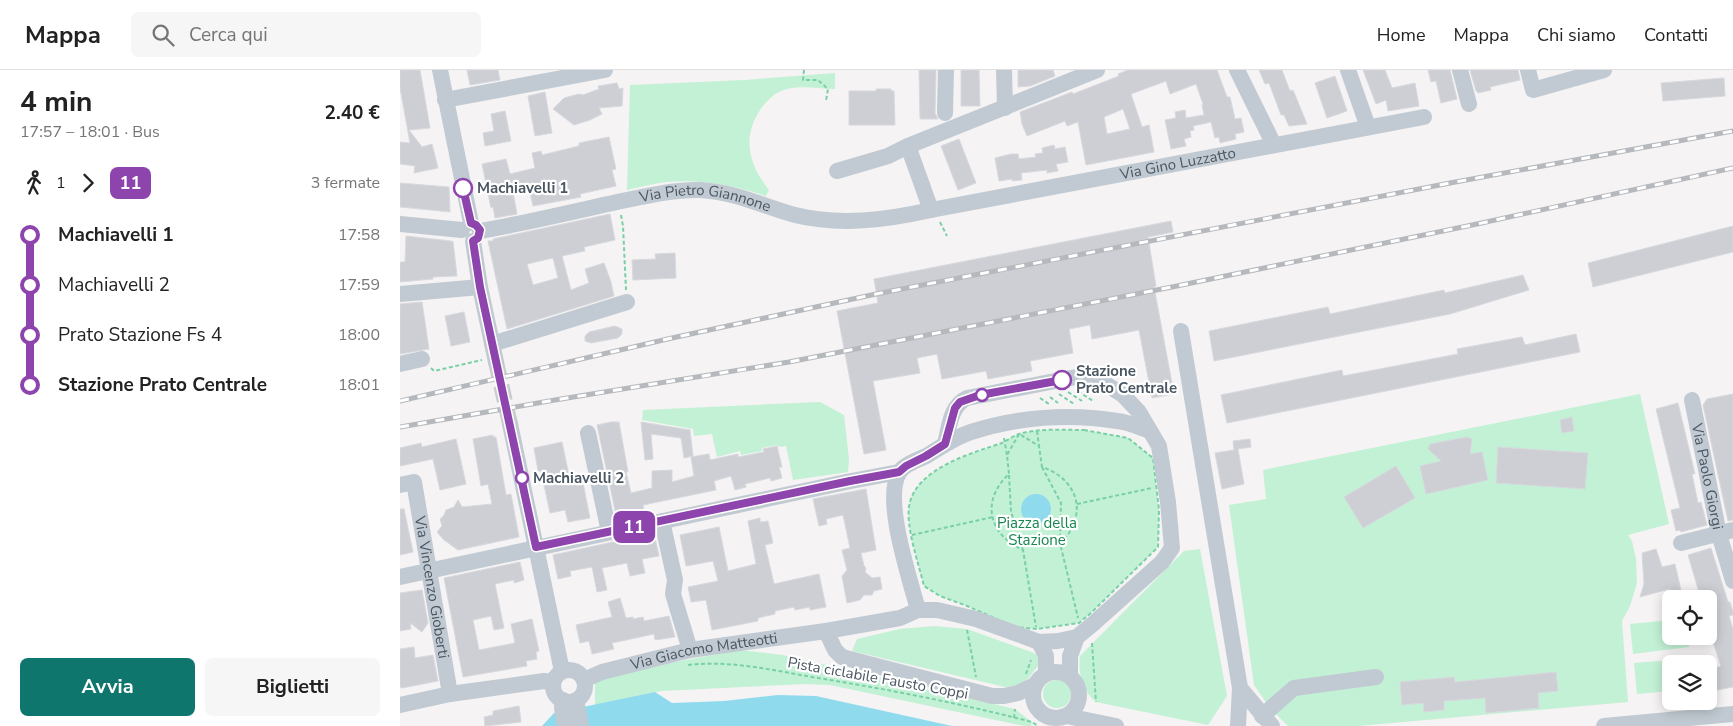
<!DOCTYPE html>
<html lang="it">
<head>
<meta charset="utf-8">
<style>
	body { margin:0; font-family:"Nunito Sans",sans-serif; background:#f6f6f6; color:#222; height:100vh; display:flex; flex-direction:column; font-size:19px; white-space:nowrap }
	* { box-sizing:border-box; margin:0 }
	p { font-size:16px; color:#767676 }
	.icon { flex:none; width:28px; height:28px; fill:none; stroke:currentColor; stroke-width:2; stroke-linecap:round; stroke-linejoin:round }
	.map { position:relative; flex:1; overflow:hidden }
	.sheet { display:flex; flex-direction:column; background:#fff; width:400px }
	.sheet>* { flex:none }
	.badge { padding:0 10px; border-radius:8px; font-size:18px; line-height:32px }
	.tools { position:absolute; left:1262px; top:520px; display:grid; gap:10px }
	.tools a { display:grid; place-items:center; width:55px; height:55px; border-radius:8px; background:#fff; box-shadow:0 2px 12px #0003; font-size:25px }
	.map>.badge { position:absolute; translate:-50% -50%; box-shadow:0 0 0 2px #fff }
	.legs { display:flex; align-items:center; gap:8px; height:55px; padding:0 20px; font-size:16px }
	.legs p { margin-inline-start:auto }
	.head { display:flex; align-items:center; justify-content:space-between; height:85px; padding:0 20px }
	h1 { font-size:28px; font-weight:700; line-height:38px }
	.primary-button { display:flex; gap:10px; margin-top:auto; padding:10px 20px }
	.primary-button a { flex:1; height:58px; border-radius:8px; background:#0f766e; color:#fff; font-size:20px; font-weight:700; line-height:58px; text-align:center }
	.primary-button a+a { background:#f6f6f6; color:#222 }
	ul { padding:0 20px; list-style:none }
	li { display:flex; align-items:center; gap:18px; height:50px; font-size:19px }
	li i { display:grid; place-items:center; width:8px; height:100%; margin:0 6px; background:currentColor }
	li i::after { content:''; width:12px; height:12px; margin:-6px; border:4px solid; border-radius:50%; background:#fff }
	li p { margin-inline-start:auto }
	li:first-child i { background:linear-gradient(#0000 50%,currentColor 0) }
	li:last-child i { background:linear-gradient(currentColor 50%,#0000 0) }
	header { display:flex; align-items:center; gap:30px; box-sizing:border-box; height:70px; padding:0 25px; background:#fff; border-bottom:1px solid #e0e0e0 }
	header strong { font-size:24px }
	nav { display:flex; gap:28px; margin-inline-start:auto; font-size:18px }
	.search { width:350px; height:45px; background:#f6f6f6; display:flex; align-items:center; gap:12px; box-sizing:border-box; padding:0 18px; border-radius:8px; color:#767676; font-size:19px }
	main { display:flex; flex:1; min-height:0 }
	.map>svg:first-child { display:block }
</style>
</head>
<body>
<header>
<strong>Mappa</strong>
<div class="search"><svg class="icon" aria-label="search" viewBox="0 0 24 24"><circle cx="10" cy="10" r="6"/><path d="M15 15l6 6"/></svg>Cerca qui</div>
<nav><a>Home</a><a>Mappa</a><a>Chi siamo</a><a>Contatti</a></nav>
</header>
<main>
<section class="sheet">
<div class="head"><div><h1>4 min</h1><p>17:57 – 18:01 · Bus</p></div><b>2.40 €</b></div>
<div class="legs"><svg class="icon" aria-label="walk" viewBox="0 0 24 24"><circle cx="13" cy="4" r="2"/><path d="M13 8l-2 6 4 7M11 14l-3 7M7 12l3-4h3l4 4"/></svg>1<svg class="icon" aria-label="forward" viewBox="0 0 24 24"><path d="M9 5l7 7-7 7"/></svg><b class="badge" style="background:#8e44ad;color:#fff">11</b><p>3 fermate</p></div>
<ul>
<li><i style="color:#8e44ad"></i><b>Machiavelli 1</b><p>17:58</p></li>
<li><i style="color:#8e44ad"></i><span>Machiavelli 2</span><p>17:59</p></li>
<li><i style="color:#8e44ad"></i><span>Prato Stazione Fs 4</span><p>18:00</p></li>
<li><i style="color:#8e44ad"></i><b>Stazione Prato Centrale</b><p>18:01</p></li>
</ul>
<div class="primary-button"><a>Avvia</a><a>Biglietti</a></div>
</section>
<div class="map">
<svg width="1333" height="656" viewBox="0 0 1333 656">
	<rect width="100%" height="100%" fill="#f5f3f3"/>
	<path fill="#c3f1d5" d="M435,3v16c-18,0 -37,-5 -54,2 -10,4 -19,15 -24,24 -15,28 -6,52 12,75l-3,6c-33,-11 -66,-17 -101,-14 -13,2 -26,5 -38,8l3,-105 114,-5z
		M1240,324l29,130 -41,11 4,6 4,18 1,24 -7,23 -8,15 6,81 -269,24h-71l-18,-18 -16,-23 -25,-180 37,-6 -3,-29z
		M420,332l24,13 5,44 -1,13 -55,8 -7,-34 -6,1 -4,-2 -14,3v3l-21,4 -1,-4 -23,6 -5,-23 -18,2 -1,-7 -51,-9 1,-10z
		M684,360l44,8 25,20 6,52 -1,37 -66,65 -13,11 -42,6 -22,-2 -48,-21 -27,-10 -16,-10c-5,-21 -18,-58 -15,-79 5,-38 63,-53 93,-64 6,-3 11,-7 17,-9 20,-6 45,-4 65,-4z
		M800,479l27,147 -19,29 -112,-23c-14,-11 -18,-29 -16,-46l104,-105z
		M1271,550v16h17l1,11 -56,7 -3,-30z
		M534,556l33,3 67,24 6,5 -2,8 -16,20 -17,1 -153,-36 5,-12 43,-10z
		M340,580l43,5 232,54 17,13 -1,4h-7l-194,-41 -25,-1 -144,7 -66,14v-24l80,-19z
		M1295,588v6h-24v27l-34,3 -3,-31z
		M643 624a14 14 0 1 1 28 0a14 14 0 1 1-28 0Z"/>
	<path fill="#90daee" d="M621 439a15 15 0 1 1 30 0a15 15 0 1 1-30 0Z
		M255,622l17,11 52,-2 54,-6 38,1 136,30h-410l12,-13z"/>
	<path fill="#cdcfd5" stroke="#d7d9de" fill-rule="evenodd" d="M0,0h20l10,58 -21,2 13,17 10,-3 6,24 -24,5 1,-7 -15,-2v-22l10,1 -10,-55z
		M67,0h31l2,10 -30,5z
		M519,0h17l-1,43 3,6h-18z
		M561,0h18l1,36h-19z
		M618,0h35l2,6 -25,10 -12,1z
		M728,0h89l10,27h3l5,22 6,-1 3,14 -9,2 1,5 -16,4 -1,-6 -4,1 -4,-16 -18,4 1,4 -4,1 1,6 -7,2 2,7 -15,3 -6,-29 11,-2 -1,-6 10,-2 1,8 18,-3 -2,-10 1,-1 -7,-20 -26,10 -4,-13 -35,13 11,33 7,-2 5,27 -68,13 -8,-43 -11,4 -2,-5 -38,15 -5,-12 -2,-12 52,-20 1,2 46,-18 -1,-2zM723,39l7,20 -23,5 -3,-17z
		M859,0h23l8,21 3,-1 14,34 -18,2 -5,-11h-3l-12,-32 -4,1z
		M963,0h22l7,18 23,-5 4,23 -31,5 -2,-11 -10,4z
		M1028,0h22l7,29 -16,4 -5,-22 -5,1z
		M1070,0h48l2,10 -30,7 1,3 -13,3 -1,-2h-1z
		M935,6l12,35 -20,7 -12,-35z
		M1324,8l1,18 -62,5 -2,-18z
		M217,13l2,6 4,-1 -1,18 -23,2 3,6 -12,6 -16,5 -21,-16 11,-11 15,-4 4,1 16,-6 -1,-3z
		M476,19h15v2h3l1,34h-46v-34h27z
		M145,22l7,41 -17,3 -7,-40z
		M105,41l6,30 -26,5 -2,-13 11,-2 -3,-17z
		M209,67l7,32 -4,1 4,16 -36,8 1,3 -48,9 -4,-18 -16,4 4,22 -22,4 -2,-11 -2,1 -9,-44 24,-5 4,15 25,-6 -3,-15 9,-2 1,4 37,-9v-3z
		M559,69l17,44 -18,7 -17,-44z
		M654,75l1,4 10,-2 3,15 -12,2 2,7 -11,2v-3l-26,3 1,7 -10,1v-2l-13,2 -4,-23 16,-4h7l1,5 17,-2 -1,-3 8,-1 -1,-5z
		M0,113l49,4 1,25 -50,-5z
		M210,144l5,26 -31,7 1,4 -23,5 9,34 18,-7 -4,-14 19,-6 7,19 3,14 -107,33 -19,-88h5v-2zM153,188l5,20 -25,7 -6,-21z
		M771,151l2,11 -25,5 8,49 -2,1 20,107 -22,4 -13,-68 -47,9 -2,-14 -21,4 4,24 -43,8 2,10 -44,8 -2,-8 -44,8 -5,-25 -20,4 3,15 -47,8 13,69 -22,4 -27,-143 41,-8 -4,-24z
		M1333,156v26l-140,35 -5,-24z
		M6,166l45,5v1l2,-1 4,35 -24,1v2l-33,3v-20h5z
		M275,183l1,25 -43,2 -1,-20 24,-1 -1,-5z
		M1123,205l6,15 -79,24 -236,47 -5,-30 119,-24 2,7 114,-24 1,3z
		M22,232l7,47 -29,5v-50z
		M64,242l6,30 -19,4 -6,-30z
		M215,256l7,3v5l-4,4 -27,5 -6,-2v-5l4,-4z
		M1176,264l4,18 -353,71 -6,-28 121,-25 1,6 115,-22 -1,-5 65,-12 3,8z
		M1333,324v126l-5,1 -25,-116 4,-6z
		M1278,333l17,71h-3l6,29 3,-1 6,23 -26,7 -1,-2 -4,1 -5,-21 9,-2 -24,-99z
		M1172,347l2,14 -12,2 -2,-13z
		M211,352h8l9,50h-2l5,21 21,-5v-17l20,-1v12l22,-6 -3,-19 18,-3 1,6 28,-6v3l26,-5 -1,-3 14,-3 5,21h-3l3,11 -11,3 -1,-3 -25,6 1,3 -11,3 -4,-14 -17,5 2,9 -73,15 1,5 -28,5 -19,-90z
		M241,352l49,8 3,26 -9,2 -3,-20 -30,-4 2,25 -8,1z
		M93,365v2h3l10,58 5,-1 8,43 -61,13 -14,-10 -7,-8 5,-6 -2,-7 4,-4 2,-5 8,-3 4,-7 4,7 30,-3 -4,-20 -7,2 -8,-47z
		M1067,367l5,2 -2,15 12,-2 6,28 -62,14 -6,-28 21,-5 -13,-12 2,-5z
		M56,369l10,45 -26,6 -7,-31 -33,7v-18l21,-5 1,4z
		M850,369l1,8 -13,2 6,35 -22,5 -7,-36 19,-3 -1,-9z
		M162,372l8,38 12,-2 8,40 -22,4 -3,-12 -15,3 -9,-42h-3l-4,-23z
		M1098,377l90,6 -3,36 -89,-6z
		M996,396l19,32 -52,30 -19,-31z
		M466,419l10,61 -15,3 3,13 2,2 -1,4 7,6 8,-1 2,12 -8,2 -2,4h-8l-4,5 -13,3 -5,-27 5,-6 -5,-20 8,-2 -7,-33 -17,4 1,5 -8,2 -6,-27z
		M0,439h4l9,43 -13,3z
		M360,448v4l8,-1 5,22 -8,2 9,39 45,-10 7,33 -16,3v-3l-15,3 -1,-3 -19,4v3l-17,4v3l-46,9 -6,-30 -15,2 -3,-15 30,-6 -5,-20 -27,5 -6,-31 39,-8 9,44 28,-7 -8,-43z
		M254,463l5,23 -17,3 3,14 -15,3 -3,-13 -25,5 5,22 -10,2 -5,-25 -22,4 1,5 -13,3 -5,-24z
		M1311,478l17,54h2l3,10v3l-4,1 4,13v58l-21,4 -3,-21 12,-4 -12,-36v-31h-8l-13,-44z
		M1256,479l6,18 13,-3 8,35h-11l-3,-10 -29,8 4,-13 -2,-31z
		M120,492l4,18 -10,3v-3l-19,4 9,44 -10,2 -3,-14 -18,4 6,30 36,-7 -4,-19 21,-5 7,32 -3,1 1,7 -11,2 1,5 -64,11 -19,-99z
		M22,520l6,33 -6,9 -12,-9 1,6 -11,2v-38z
		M220,528l6,20 7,-1v2l10,-2 1,4 25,-5 6,21 -20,3 -1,-6 -42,9 2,6 -22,5 -3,-13 -9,2 -4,-18 36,-8 -4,-15z
		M14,577l1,11 18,-3 5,26 -36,7 -2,-1v-38z
		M1156,602l2,19 -20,2 1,15 -53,5 -1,-15 -41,3v9l-20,2 -1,-9 -21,2 -2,-23 54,-5 1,5z
		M119,636l2,16 -36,4 -1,-9 9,-2v-4z"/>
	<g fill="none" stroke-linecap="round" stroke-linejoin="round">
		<path stroke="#caccce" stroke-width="16" stroke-dasharray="16 8" stroke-linecap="butt" d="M96,292l14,62"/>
		<path stroke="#7ad0a6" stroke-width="2" stroke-dasharray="4 2.5" stroke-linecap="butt" d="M404,0l-1,10h15l10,9 -2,12
			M221,145l2,11 3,64
			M540,152l7,14
			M31,298l3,3 48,-11
			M678,321l15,10
			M668,322l14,9
			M659,324l15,10
			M650,327l8,6
			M640,328l9,6
			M684,360l44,8 25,20 6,52 -1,37 -66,65 -13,11 -42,6 -22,-2 -48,-21 -27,-10 -16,-10c-5,-21 -18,-58 -15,-79 5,-38 63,-54 93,-64 6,-3 11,-7 17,-9 20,-6 45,-4 65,-4z
			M637,361l2,15
			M619,364l-12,21 2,19c-29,27 -20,61 14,76l13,77
			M621,365l18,11 3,21c28,9 45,36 28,64 -2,5 -7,8 -10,12l18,75
			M604,368l3,17
			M642,397l19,36 -1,39
			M609,405l2,37 12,38
			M677,434l75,-16
			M512,465l81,-18
			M567,560l9,47
			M692,573l4,59
			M288,595c42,-5 84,5 124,12 74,12 147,26 220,45l6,4
			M626,604l5,-14
			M614,648l1,-9"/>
		<g stroke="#c1cad2" stroke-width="16">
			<path d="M40,0l31,153"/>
			<path d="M604,0l1,38"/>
			<path d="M837,0l37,75"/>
			<path d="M948,0l20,57"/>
			<path d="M1060,0l9,34"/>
			<path d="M1128,0l5,20 71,-20"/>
			<path d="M45,30l160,-30"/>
			<path d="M545,43l1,-43"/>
			<path d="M437,101l51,-15 20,-10"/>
			<path d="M531,140l-23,-64 189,-76"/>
			<path d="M0,154l62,6"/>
			<path id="s1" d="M80,161c46,-8 92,-19 137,-29 25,-5 58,-13 83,-12 36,2 62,16 95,25 45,11 91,5 136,-5l493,-93"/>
			<path d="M73,171l7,46 16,75"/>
			<path d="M0,224l80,-7"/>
			<path d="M781,261l59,357 -2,38"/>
			<path d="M92,274l135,-42"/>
			<path d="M0,294l22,-5"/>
			<path id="s2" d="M1292,330l27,134 14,47"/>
			<path d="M110,354l52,247"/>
			<path d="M188,363l21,99"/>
			<path id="s3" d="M0,415l14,-3 36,212"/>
			<path d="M262,451l13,59 -2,14 17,56"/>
			<path d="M1281,473l52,-13"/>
			<path d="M0,507l451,-96 48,-9"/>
			<path d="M518,540c-8,-31 -35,-110 -19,-137 4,-9 20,-13 29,-18 13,-8 27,-18 43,-23 46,-15 98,-19 146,-11 11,1 22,6 33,10"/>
			<path d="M426,561l9,19 7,7 150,39h12l14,-3 17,-8"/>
			<path d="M639,572l7,14v17"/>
			<circle cx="169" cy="616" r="16"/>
			<circle cx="656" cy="625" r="23"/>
			<path d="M670,605v-19l7,-19"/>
			<path id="s4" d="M184,610l18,-8 88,-22 136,-19 74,-13 18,-8h19l39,9 63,23 19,-1 19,-4 17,-14 68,-61 10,-14 -4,-46 -9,-56 -20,-34 -16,-17 -22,-14 -12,-4h-13l-109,21c-17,8 -18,30 -22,46"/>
			<path d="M840,618l32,38"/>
			<path d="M163,630l-1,8 3,18"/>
			<path d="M176,630l5,26"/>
			<path d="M0,635l50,-11 94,-13 9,1"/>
			<path d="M667,646l49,10"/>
			<path d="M862,646l32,-28 82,-11"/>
			<path d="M1204,656l129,-12"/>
		</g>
		<defs>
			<path id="rail" d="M0,331l272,-63 204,-44 574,-111 283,-52
				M0,357l155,-27 234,-38 383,-75 305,-63 256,-56"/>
		</defs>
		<use href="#rail" stroke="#b5b8bd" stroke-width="5"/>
		<use href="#rail" stroke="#fff" stroke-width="3" stroke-dasharray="9" stroke-linecap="butt"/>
	</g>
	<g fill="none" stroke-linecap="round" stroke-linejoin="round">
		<defs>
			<path id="line-1" d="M63,118l8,35 5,2 4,5 -2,8 -5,3 7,46 56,260 314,-66 49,-9 7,-6 20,-10 19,-12 10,-36 5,-6 20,-7 82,-15"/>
		</defs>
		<use href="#line-1" stroke="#fff" stroke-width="11"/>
		<use href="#line-1" stroke="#8e44ad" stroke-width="8"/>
	</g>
	<g fill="#fff" stroke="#8e44ad" stroke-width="2.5">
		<circle cx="63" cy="118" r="9"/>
		<circle cx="662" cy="310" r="9"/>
		<circle cx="582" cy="325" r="6"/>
		<circle cx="122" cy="408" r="6"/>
	</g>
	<g text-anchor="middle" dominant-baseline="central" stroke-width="4.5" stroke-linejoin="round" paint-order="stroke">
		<g font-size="15" fill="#4a5661" stroke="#fff">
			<text stroke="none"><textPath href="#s1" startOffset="711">Via Gino Luzzatto</textPath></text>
			<text stroke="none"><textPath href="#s1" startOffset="230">Via Pietro Giannone</textPath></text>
			<text stroke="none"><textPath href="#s2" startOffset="78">Via Paolo Giorgi</textPath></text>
			<text stroke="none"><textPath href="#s3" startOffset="121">Via Vincenzo Gioberti</textPath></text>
			<text stroke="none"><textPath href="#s4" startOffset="124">Via Giacomo Matteotti</textPath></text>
			<text transform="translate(478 608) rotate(10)">Pista ciclabile Fausto Coppi</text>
		</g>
		<g font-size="15" font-weight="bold" fill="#4a5661" stroke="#fff" text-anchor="start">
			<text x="77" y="118">Machiavelli 1</text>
			<text x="676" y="301">Stazione<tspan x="676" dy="17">Prato Centrale</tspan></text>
			<text x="133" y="408">Machiavelli 2</text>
		</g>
		<g font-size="15" fill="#17864f" stroke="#fff">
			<text x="637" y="453">Piazza della<tspan x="637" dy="17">Stazione</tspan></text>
		</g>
	</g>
</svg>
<div class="tools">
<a><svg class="icon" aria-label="locate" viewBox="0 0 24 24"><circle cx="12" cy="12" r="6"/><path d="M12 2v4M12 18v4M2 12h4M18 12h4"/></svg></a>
<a><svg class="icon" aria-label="layers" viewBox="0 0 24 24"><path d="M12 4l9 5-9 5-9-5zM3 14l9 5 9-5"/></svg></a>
</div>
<b class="badge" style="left:234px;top:457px;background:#8e44ad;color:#fff">11</b>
</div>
</main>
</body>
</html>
